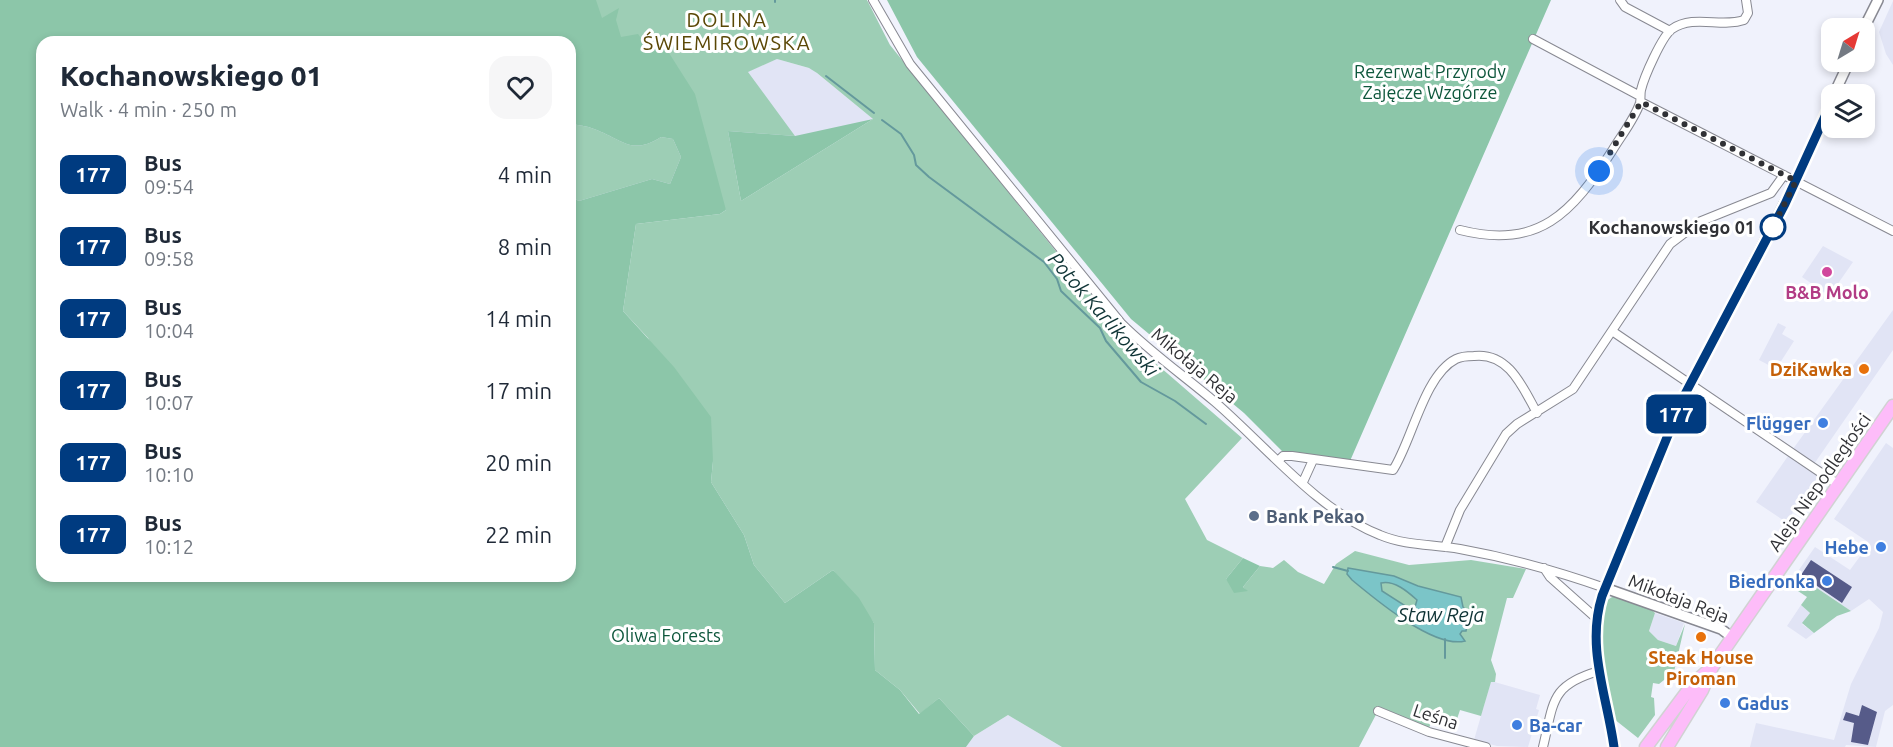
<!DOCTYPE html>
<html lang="en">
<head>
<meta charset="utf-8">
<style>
	body { margin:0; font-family:Ubuntu,sans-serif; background:#f6f6f7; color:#1f2937; height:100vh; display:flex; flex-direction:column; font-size:22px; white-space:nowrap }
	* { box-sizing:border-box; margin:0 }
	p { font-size:20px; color:#747a83 }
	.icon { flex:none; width:33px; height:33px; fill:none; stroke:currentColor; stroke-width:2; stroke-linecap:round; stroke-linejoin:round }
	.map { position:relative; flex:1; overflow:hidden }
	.drawer { position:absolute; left:36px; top:36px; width:540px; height:546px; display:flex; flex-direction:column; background:#fff; border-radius:18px; box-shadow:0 3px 9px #0003 }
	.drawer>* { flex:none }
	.badge { padding:0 12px; border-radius:9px; font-size:21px; line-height:39px }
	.needle { width:39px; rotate:38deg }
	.buttons { position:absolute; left:1821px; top:18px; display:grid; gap:12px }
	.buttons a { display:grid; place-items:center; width:54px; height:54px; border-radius:12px; background:#fff; box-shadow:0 3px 9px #0003; font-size:30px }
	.you { position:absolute; width:30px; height:30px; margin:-15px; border:4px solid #fff; border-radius:50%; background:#1a73e8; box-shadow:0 0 0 9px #1a73e833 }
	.map>.badge { position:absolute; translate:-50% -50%; box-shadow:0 0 0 3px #fff }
	.round { display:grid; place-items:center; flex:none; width:63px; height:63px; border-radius:18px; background:#f6f6f7 }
	.summary { display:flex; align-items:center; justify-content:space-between; height:102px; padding:0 24px }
	h1 { font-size:28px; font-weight:800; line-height:45px }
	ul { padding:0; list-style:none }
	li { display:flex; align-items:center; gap:18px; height:72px; padding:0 24px }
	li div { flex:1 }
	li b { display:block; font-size:22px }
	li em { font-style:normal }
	li .badge { min-width:66px; font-weight:700; text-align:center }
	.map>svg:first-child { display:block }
</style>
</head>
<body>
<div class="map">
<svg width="1893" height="747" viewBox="0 0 1893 747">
	<rect width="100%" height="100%" fill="#f0f2fc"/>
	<path fill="#e1e4f5" d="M1893,1v64l-7,-11 -7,-22z
		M777,59l35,10 61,50 -303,113v-129l56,21z
		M1823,246l30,16 -16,23 3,7 -6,7 -32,-22z
		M1893,310v40l-79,114 -21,-15z
		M1778,323l8,4 -4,7 12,7 -18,28 -17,-9z
		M1886,443l7,5v257l-8,6 -9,36 -30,-2 -1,2h-95l6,-24 78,17 17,-56 28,-56 4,-16 -14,-13 -18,12 -55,-37 19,-27 35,23 11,-15 7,-13 -34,-23z
		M1788,456l31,20 -26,35 -4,13 -33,-22z
		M1801,605l9,8 -8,11 12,9 -8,6 -19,-13z
		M1655,613l29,10 -8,23 -18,-6 -9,-9z
		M1491,681l49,14 -4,14 3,1 -11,37 -31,-1 -23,-6z
		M1008,715l54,32h-96l8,-11z"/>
	<path fill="#9dceb5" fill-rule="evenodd" d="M570,0h297l23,45 218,271 30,32 104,90 -57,61 22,41 36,18 -17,21 21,12 -4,-4 17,-21 13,2 11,-8 14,12 26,12 12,-20 19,-13 54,14 62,-5 55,9 -13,29h-6l-16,62 5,14 -1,8h-4l-10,34 -21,-6 -4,12 -22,-6 -5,12 -49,-21 -21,40h-297l-54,-32 -34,21 -35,-38 -19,16 -20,-24 -25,-20 -1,-47 -41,-53 -48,33 -31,-38 -10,-30 -33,-53 2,-21 -65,-123 -25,-27 13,-87 84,-10 6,-4zM777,59l32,9 8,5 56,46 -132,82 -13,-70 67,5 -47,-64z
		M570,124c8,1 17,2 24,5 28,10 37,27 67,8l12,2 8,18 -11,27 -18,-5 -73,22 -9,-4z
		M1796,574l55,37 -14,5 -23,17 -12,-10 8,-10 -9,-8 6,-8 -18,-12z
		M1615,595l34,12 6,6 -6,18 9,9 18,6 9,-22 -11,48 -15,12 -6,-1 -2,14 3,1 1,17 -17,23 -24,-19c-8,-38 -22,-80 -8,-118z"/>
	<path fill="#8cc6a9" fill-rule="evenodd" d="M0,0h596l6,18 17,-10 -3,12 5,17 17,-3 13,18 11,-10 33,52 31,116 -6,4 -84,10 -13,87 51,56 37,50 2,44 -2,21 33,53 10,30 31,38 48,-33 26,28 15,25 1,47 25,20 19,24 20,-16 35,38 -8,11h-966zM42,42h528v82c8,1 17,2 24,5 28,10 37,27 67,8l12,2 8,18 -11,27 -18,-5 -73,22 -9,-4v379h-528z
		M887,0h664l-201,461 -67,-9 -39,-39 -113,-94 -214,-262z
		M873,119l-132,82 -13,-70 67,5z
		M1243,558l17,8 -17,21 5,4 -14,2 -8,-14z"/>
	<path fill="#7bc5c8" stroke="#64999c" stroke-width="1.5" fill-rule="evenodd" d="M1348,568l46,8 24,10 43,11 2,10 6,7 -3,17h-4l-2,3 5,7c-31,8 -90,-42 -113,-61l-5,-6zM1381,583c13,-3 26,8 36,17l-2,7 -5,2 -28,-18z"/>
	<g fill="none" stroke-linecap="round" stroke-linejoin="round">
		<path stroke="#64999c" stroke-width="2" d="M775,0v2
			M826,76l48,37
			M882,120l19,14 13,21 2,10 13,12 115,85 13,17 4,12 39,37 6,13 35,41 34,19 31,23
			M1333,567l15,4
			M1445,658v-19"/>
	</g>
	<path fill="#565b89" d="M1811,560l41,27 -10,16 -41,-28z
		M1862,705l15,7 -9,33 -17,-3 3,-19 -11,-3 3,-8 13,4z"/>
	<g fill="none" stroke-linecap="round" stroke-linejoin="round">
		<defs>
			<path id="minor" d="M873,0l37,64 211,259c29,29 62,52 94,79 50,43 103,109 165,133 26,11 53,9 80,14 50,9 97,22 145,39
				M1620,0l5,7 45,24
				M1533,39l107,57
				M1641,102l252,129
				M1460,230c79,20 112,-17 152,-79 9,-15 22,-31 28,-48 1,-4 0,-9 1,-13 3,-13 21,-54 31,-61 22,-15 49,-1 72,-9l4,-7 -2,-13
				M1612,331l227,154
				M1279,460l4,-4h9l101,14c19,-29 31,-95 63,-111 4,-2 13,-3 18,-3 35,-4 49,32 63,57
				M1303,482l10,-22
				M1445,547l15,-37 46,-76 11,-10 56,-35 97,-145 29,-22 72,-29 13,-18
				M1544,568l6,9 46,41
				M1378,711l51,21 57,15
				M1543,747c11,-45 7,-62 56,-76"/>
			<path id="tertiary" d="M1864,28l14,-28
				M1834,94l15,-32
				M1605,588l116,41 12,9
				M1614,747c-7,-51 -28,-100 -12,-151l82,-200 112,-215 36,-81"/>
			<path id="primary" d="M1646,747l47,-63 17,-15
				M1667,747l35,-57 10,-23 181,-261"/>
		</defs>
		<use href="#minor" stroke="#888992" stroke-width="10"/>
		<use href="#tertiary" stroke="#888992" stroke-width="12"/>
		<use href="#primary" stroke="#d1d2d3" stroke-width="15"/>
		<use href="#minor" stroke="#fff" stroke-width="8"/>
		<use href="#tertiary" stroke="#fff" stroke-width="9"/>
		<use href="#primary" stroke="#fdbcf9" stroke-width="12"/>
	</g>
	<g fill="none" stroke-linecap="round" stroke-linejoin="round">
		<defs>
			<path id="line" d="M1614,747c-7,-51 -28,-100 -12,-151l82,-200 101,-192 47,-103"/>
		</defs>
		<use href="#line" stroke="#fff" stroke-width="14"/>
		<use href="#line" stroke="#003b80" stroke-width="9"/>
		<path stroke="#303135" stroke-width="6" stroke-dasharray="0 10.8" d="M1599,171l42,-69 155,79 -23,46"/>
	</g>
	<circle fill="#fff" stroke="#003b80" stroke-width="3" cx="1773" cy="227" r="12"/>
	<circle fill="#d1479c" stroke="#fff" stroke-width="2" cx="1827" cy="272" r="6"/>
	<g fill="#e8710a" stroke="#fff" stroke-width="2">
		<circle cx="1864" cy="369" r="6"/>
		<circle cx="1701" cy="637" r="6"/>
	</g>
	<g fill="#3f7fe0" stroke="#fff" stroke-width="2">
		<circle cx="1823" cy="423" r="6"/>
		<circle cx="1881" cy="547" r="6"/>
		<circle cx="1827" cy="581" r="6"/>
		<circle cx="1725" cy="703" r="6"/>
		<circle cx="1517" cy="725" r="6"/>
	</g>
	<circle fill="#5c6f8a" stroke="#fff" stroke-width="2" cx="1254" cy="516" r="6"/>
	<g text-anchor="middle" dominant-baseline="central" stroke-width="6" stroke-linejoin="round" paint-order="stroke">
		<g font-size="18" fill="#0e573c" stroke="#fff">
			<text x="1430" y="71">Rezerwat Przyrody<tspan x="1430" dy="21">Zajęcze Wzgórze</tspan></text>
			<text x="666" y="635">Oliwa Forests</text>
		</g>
		<g font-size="18" font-weight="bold" fill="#303135" stroke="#fff" text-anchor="end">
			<text x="1755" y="227">Kochanowskiego 01</text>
		</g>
		<g font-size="18" font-weight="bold" fill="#b23c85" stroke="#fff">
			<text x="1827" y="292">B&amp;B Molo</text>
		</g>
		<g font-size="18" fill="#303135" stroke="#fff">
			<text transform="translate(1195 365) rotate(40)">Mikołaja Reja</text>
			<text transform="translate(1819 482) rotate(-55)">Aleja Niepodległości</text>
			<text transform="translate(1679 598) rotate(21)">Mikołaja Reja</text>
			<text transform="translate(1436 716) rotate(18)">Leśna</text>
		</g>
		<g font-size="18" font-weight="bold" fill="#c56008" stroke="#fff" text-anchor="end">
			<text x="1852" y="369">DziKawka</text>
			<text x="1701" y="657" text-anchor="middle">Steak House<tspan x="1701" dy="21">Piroman</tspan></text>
		</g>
		<g font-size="18" font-weight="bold" fill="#366cbe" stroke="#fff" text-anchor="end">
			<text x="1811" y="423">Flügger</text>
			<text x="1869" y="547">Hebe</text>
			<text x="1815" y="581">Biedronka</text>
			<text x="1737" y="703" text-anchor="start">Gadus</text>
			<text x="1529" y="725" text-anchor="start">Ba-car</text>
		</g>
		<g font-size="18" font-weight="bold" fill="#4e5e75" stroke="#fff" text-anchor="start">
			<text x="1266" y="516">Bank Pekao</text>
		</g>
		<g font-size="20" letter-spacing="1.5" fill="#5a4705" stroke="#fff">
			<text x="727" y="19">DOLINA<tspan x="727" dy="23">ŚWIEMIROWSKA</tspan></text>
		</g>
		<g font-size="20" font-style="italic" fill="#0e3335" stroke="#fff">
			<text transform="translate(1104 314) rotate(49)">Potok Karlikowski</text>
			<text x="1441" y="614">Staw Reja</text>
		</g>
	</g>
</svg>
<div class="buttons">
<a><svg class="needle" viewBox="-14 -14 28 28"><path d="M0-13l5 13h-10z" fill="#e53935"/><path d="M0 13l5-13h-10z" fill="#747a83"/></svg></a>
<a><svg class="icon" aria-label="layers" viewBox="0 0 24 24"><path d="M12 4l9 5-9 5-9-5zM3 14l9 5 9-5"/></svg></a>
</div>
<div class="you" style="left:1599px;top:171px"></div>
<b class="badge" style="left:1676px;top:414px;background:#003b80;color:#fff">177</b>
<section class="drawer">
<div class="summary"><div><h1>Kochanowskiego 01</h1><p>Walk · 4 min · 250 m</p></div><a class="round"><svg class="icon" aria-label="heart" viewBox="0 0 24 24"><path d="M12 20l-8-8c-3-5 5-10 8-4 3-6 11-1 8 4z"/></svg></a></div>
<ul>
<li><span class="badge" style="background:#003b80;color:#fff">177</span><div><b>Bus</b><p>09:54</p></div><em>4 min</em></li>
<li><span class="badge" style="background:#003b80;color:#fff">177</span><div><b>Bus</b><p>09:58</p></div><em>8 min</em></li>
<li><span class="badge" style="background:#003b80;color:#fff">177</span><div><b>Bus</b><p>10:04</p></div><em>14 min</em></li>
<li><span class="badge" style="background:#003b80;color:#fff">177</span><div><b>Bus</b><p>10:07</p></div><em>17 min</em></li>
<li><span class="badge" style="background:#003b80;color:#fff">177</span><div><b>Bus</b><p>10:10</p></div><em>20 min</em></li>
<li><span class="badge" style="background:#003b80;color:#fff">177</span><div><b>Bus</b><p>10:12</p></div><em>22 min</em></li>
</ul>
</section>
</div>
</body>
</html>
